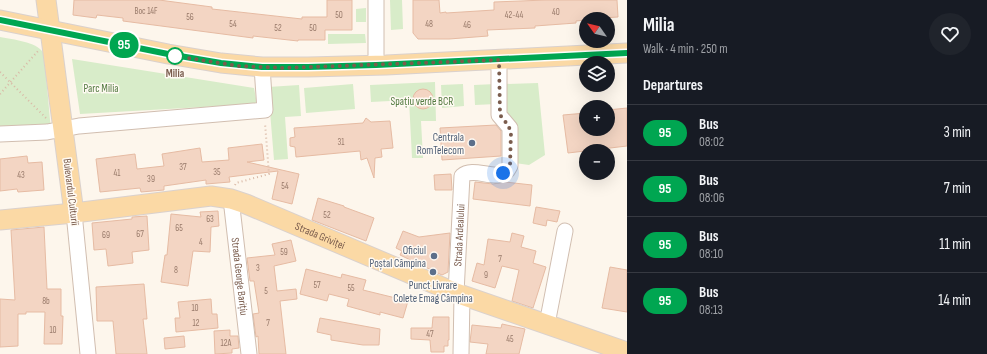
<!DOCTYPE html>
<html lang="en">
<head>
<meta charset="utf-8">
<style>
	body { margin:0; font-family:"Sofia Sans Condensed",sans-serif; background:#20242c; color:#f1f3f6; height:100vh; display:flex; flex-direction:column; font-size:15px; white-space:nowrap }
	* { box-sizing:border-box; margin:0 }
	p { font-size:13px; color:#9ea1a6 }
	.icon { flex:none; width:22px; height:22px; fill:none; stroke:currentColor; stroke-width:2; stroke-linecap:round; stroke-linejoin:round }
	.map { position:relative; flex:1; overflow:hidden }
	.side { display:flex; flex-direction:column; background:#171b24; width:360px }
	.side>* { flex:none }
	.badge { padding:0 8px; border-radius:13px; font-size:14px; line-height:26px }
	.needle { width:26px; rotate:304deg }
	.controls { position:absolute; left:579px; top:12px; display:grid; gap:8px }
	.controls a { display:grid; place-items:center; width:36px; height:36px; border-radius:50%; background:#171b24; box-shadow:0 4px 16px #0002; font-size:20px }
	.you { position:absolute; width:20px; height:20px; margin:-10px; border:3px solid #fff; border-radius:50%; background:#1a73e8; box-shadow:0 0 0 6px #1a73e833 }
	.map>.badge { position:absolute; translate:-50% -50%; box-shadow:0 0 0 2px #fff }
	h2 { padding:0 16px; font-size:15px; line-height:36px }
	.round { display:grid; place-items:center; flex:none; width:42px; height:42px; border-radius:21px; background:#20242c }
	.summary { display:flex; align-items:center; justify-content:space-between; height:68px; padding:0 16px }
	h1 { font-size:19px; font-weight:700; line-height:30px }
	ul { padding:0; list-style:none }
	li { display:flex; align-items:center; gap:12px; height:56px; padding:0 16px; border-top:1px solid #363941 }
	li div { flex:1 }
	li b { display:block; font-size:15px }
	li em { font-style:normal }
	li .badge { min-width:44px; font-weight:700; text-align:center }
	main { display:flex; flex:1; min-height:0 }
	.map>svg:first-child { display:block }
</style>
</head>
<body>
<main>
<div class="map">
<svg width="627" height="354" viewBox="0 0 627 354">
	<rect width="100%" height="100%" fill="#fdf6ec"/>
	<path fill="#d8ecc9" d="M390,0h12l1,29 -12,1z
		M366,8v14h-10v-13z
		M328,34h37l1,9 -38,1z
		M0,37c14,3 35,4 44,16l7,78 -51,3z
		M72,59l182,29 3,16 -177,10z
		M435,82l1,39h-15l2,37h-11l-3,-58 -38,2 -1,-17z
		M538,83l7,72 -16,10 -14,-2 -7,-42 -3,-37z
		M353,84l2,25 -49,4 -2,-25z
		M463,84l1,22 -22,2 -1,-23z
		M496,84v20l-21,1 -1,-20z
		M299,85l2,31 -16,1 3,42 -14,1 -6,-73z"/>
	<path fill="#f3d5c3" stroke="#e6bba3" d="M74,0h85l53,7v2l90,10v-2h25v-17h25v30h-27v10h-27v1l-45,-5v2l-130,-17v-3l-26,-3 -1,3 -23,-3z
		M413,0h26l1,13 6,-1v1l48,-3v-8l52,-2h71l1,17 -32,2v1l-10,1v2l-41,3v2l-48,2 1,6 -39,3h-31l-5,-6z
		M413 99a10 10 0 1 1 20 0a10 10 0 1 1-20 0Z
		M627,108v38l-59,7 -5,-38 23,-2v16h22v-19z
		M366,118l5,4 19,-1 3,27 -12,1 1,8 -7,1 -1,20 -7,-20 -6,2 -1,-9 -64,6 -1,-10 -5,-1v-8l5,-1 -1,-9 69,-5z
		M496,125l5,6v25l-59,4 -2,-32z
		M262,144l2,16 -17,2 52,12 -7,30 -20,-5 6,-28 -49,6 1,5 -24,2v-4l-42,6v4l-23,2 -1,-4 -40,4 -4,-33 39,-5 2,15 27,-3 -2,-12 38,-6 2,14 27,-2 -1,-12z
		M27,156l1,7 14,-1 2,28 -26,2 -1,-3 -17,2v-32z
		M451,174l1,16h-17l-1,-15z
		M475,182l18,2 12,-2 27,3 -2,21 -57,-7z
		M318,198l26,8v1l30,11 -8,23 -54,-21z
		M536,207l24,4 -3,11 -10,-2 -1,6 -13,-3z
		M218,211l1,15 -8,1 -1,25 -17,-1 -5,35 -27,-4 4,-27h2l4,-41 30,3 -1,-5z
		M147,216l2,34 -17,2 1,11 -25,3 -2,-17 -12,1 -2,-27 40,-4v-2z
		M44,227l3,62h14v27h2l-1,28h-18l1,-32h-19v2h-8v32l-18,1v-48l15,1 -4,-70z
		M403,231l16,6 31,-4 -2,39 -6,3 -42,-20 2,-4 -6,-3z
		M512,233l12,3 -3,11 15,4 -3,12 13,4 -13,41 -21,-7 7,-31 -17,-4 -7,22 -23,-7 5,-18 7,2 4,-26 22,3z
		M291,240l5,21 -22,5 3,25 19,-2 1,10 -17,2 6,53h-27l-1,-18 -2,1 -3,-23 6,-1 -5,-32h-4l-3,-23 28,-3 -3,-11z
		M610,267l17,3v42l-25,-4z
		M306,269l35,9 1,-4 24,6 -3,10 45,11 -5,17 -23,-6v3l-33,-9 2,-7 -20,-5 -2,7 -27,-7z
		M144,284l3,35h-4l4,35h-31l-3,-33h-16l-1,-34z
		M211,299l1,15h5l1,14 -42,4 -1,-14h5l-2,-16z
		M433,317h16v23h-1v6h-4v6h-13l-1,-12 -19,-1v-11h21z
		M320,318l60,11 -1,16h-16l-32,-5v-5l-14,-3z
		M502,324l23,5 -6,25h-33l2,-10 -18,-2 2,-17 29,3z
		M230,330v6h8l1,12 -7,1v4l-17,1 -1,-23z
		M184,336l1,11 -20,2 -1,-11z"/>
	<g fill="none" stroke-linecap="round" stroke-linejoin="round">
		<defs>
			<g id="minor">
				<path d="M376,65v-65"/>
				<path d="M0,134l47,-2 32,-6 186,-16 -3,-43"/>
				<path id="s1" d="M231,199l18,155"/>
				<path d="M74,213l14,141"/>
				<path id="s2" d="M456,293l6,-117c9,-8 24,0 36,-1 3,-1 7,-3 9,-4l3,-5v-38l-11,-13v-55"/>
				<path d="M547,324l18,-93"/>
				<path d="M461,354l1,-59"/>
			</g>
			<g id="major">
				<path d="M46,0l28,213"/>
				<path d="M0,20l168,34 53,9 41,4h46l78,-2 241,-12"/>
				<path id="s3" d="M0,220l74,-7 137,-17 20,3 15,5 210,89 171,59"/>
			</g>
		</defs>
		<use href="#minor" stroke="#d1beb0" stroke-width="17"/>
		<use href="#major" stroke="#dad1cd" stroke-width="21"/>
		<path stroke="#d9b8a5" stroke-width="2" stroke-dasharray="1 3" stroke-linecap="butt" d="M0,72l46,46
			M0,94l38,-43
			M235,185l1,-2 33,-9 -4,-51"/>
		<use href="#minor" stroke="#fff" stroke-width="15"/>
		<use href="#major" stroke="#fbd9a5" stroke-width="19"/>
	</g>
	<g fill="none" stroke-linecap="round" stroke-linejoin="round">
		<defs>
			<path id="line" d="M0,20l168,34 53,9 41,4h46l68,-2 251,-12"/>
		</defs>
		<use href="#line" stroke="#fff" stroke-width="9"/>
		<use href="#line" stroke="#00a651" stroke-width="6"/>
		<path stroke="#7a5c4d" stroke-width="4" stroke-dasharray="0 7.2" d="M175,56l64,10 45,2 215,-8 1,55 8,10 3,7 -1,34 -3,5 -4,2"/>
	</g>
	<circle fill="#fff" stroke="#00a651" stroke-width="2" cx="175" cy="56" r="8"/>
	<g fill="#5c6f8a" stroke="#fffaf3" stroke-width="1.5">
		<circle cx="472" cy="143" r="4"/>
		<circle cx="434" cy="256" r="4"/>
		<circle cx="433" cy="272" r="4"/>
	</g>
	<g text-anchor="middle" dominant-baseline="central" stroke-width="3" stroke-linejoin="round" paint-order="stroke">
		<g font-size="9" fill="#987a6a">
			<text x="146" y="11">Boc 14F</text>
			<text x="556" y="12">40</text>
			<text x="339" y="15">50</text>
			<text x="514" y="15">42-44</text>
			<text x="190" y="17">56</text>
			<text x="233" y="24">54</text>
			<text x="429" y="24">48</text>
			<text x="467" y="25">46</text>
			<text x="278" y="28">52</text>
			<text x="313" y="28">50</text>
			<text x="341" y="142">31</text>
			<text x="183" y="167">37</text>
			<text x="217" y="172">35</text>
			<text x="117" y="173">41</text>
			<text x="21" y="175">43</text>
			<text x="151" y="179">39</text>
			<text x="285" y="186">54</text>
			<text x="327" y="215">52</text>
			<text x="210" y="219">63</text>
			<text x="179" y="228">65</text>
			<text x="140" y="234">67</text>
			<text x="106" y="235">69</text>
			<text x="201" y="242">4</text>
			<text x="284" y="252">59</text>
			<text x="500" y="259">7</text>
			<text x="258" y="268">3</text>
			<text x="176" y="270">8</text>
			<text x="486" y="275">9</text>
			<text x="317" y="285">57</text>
			<text x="351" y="288">55</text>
			<text x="266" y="291">5</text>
			<text x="46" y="301">8b</text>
			<text x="195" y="308">10</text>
			<text x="196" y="323">12</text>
			<text x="268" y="323">7</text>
			<text x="53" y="330">10</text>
			<text x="430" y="334">47</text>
			<text x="510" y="339">45</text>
			<text x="226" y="343">12A</text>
		</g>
		<g font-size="11" font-weight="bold" fill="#7a5c4d" stroke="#fffaf3">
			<text x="175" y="73">Milia</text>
		</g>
		<g font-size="11" fill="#537a41" stroke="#fffaf3">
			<text x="101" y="88">Parc Milia</text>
			<text x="422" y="101">Spațiu verde BCR</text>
		</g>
		<g font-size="11" fill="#4e5e75" stroke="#fffaf3" text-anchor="end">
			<text x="464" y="137">Centrala<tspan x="464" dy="13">RomTelecom</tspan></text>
			<text x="426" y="250">Oficiul<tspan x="426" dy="13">Poștal Câmpina</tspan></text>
			<text x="433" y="285" text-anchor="middle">Punct Livrare<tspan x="433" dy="13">Colete Emag Câmpina</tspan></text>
		</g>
		<g font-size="11" fill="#7a5c4d" stroke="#fffaf3">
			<text transform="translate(71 192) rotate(83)">Bulevardul Culturii</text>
			<text stroke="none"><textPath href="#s2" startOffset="58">Strada Ardealului</textPath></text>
			<text stroke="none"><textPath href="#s3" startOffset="329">Strada Griviței</textPath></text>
			<text stroke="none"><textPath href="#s1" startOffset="78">Strada George Barițiu</textPath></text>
		</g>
	</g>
</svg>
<div class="controls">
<a><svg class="needle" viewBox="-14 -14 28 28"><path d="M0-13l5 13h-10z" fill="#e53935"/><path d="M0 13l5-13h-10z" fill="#9ea1a6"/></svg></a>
<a><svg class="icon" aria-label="layers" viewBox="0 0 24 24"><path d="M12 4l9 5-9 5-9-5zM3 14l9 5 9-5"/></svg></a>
<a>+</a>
<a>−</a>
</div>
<div class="you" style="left:503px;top:173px"></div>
<b class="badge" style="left:124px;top:45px;background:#00a651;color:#fff">95</b>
</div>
<section class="side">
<div class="summary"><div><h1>Milia</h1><p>Walk · 4 min · 250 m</p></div><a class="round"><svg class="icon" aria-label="heart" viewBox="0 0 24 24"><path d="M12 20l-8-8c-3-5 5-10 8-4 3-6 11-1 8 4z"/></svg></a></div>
<h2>Departures</h2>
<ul>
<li><span class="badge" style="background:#00a651;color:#fff">95</span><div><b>Bus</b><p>08:02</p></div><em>3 min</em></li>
<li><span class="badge" style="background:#00a651;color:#fff">95</span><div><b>Bus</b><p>08:06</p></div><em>7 min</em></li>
<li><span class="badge" style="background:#00a651;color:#fff">95</span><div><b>Bus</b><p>08:10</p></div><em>11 min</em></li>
<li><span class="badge" style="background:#00a651;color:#fff">95</span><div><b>Bus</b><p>08:13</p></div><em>14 min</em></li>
</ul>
</section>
</main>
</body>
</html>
